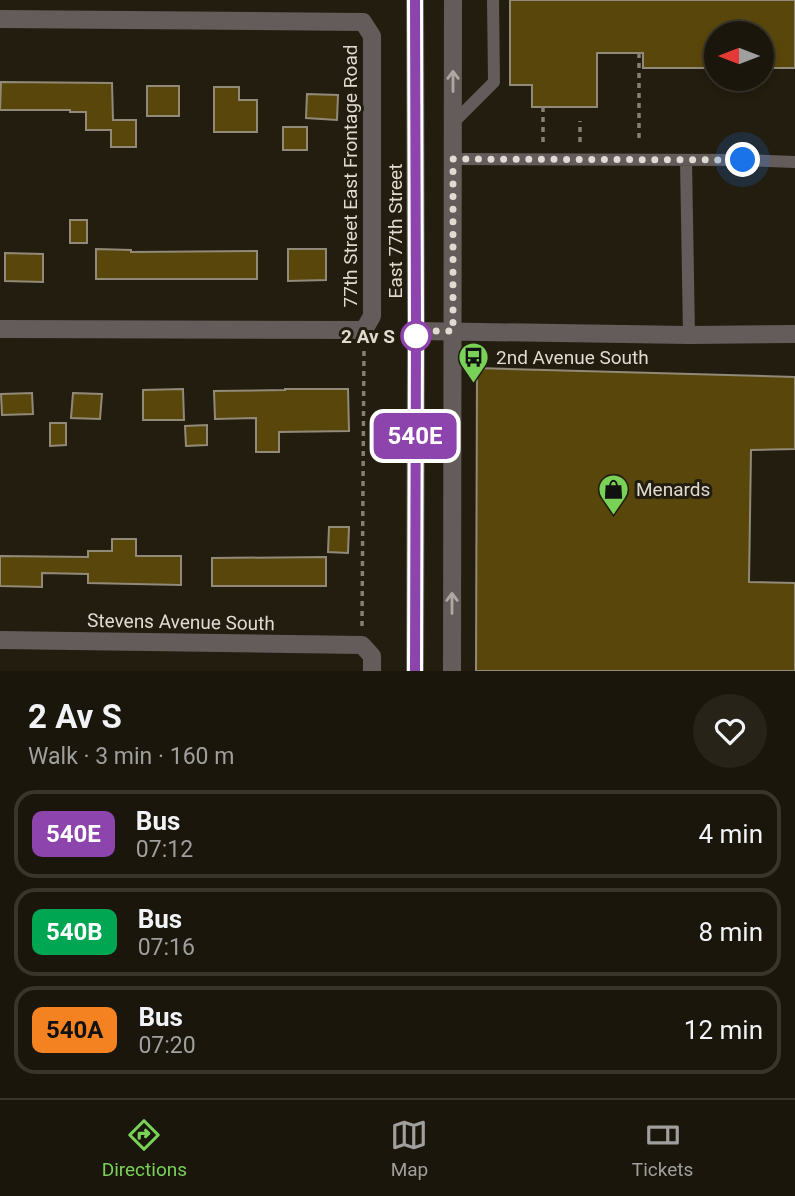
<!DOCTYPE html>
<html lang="en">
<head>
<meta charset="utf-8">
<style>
	body { margin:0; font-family:Roboto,sans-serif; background:#272319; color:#f1f3f6; height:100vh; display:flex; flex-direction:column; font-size:26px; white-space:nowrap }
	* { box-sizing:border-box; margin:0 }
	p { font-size:23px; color:#9f9f9d }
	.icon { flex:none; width:38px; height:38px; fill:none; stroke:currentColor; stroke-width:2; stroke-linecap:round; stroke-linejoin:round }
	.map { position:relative; height:671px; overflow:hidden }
	.drawer { display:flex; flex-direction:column; background:#1a160b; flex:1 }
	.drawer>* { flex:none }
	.badge { padding:0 14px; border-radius:10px; font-size:24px; line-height:46px }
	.needle { width:46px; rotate:270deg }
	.fabs { position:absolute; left:704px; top:21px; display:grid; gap:14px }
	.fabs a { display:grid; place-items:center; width:70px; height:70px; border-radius:50%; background:#1a160b; box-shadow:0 4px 10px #0003,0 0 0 2px #38352c; font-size:35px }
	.you { position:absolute; width:35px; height:35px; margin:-18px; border:5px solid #fff; border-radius:50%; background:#1a73e8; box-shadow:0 0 0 10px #1a73e833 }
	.map>.badge { position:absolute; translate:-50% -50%; box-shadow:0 0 0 4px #fff }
	.round { display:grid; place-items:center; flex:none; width:74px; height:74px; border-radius:37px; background:#272319 }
	.overview { display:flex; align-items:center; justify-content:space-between; height:119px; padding:0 28px }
	h1 { font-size:33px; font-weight:700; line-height:52px }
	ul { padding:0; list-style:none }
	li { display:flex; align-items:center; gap:21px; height:88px; margin:0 14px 10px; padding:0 14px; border:4px solid #38352c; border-radius:21px }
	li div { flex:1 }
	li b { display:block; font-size:26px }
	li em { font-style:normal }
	li .badge { min-width:77px; font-weight:700; text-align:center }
	.dock { display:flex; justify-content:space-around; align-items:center; height:98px; border-top:2px solid #38352c; background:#1a160b; font-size:19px; color:#9f9f9d }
	.dock a { display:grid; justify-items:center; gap:4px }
	.dock .selected { color:#79d157 }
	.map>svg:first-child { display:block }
</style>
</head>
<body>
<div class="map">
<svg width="795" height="671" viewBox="0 0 795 671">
	<rect width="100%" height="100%" fill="#231d0f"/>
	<path fill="#59460b" stroke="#918a79" stroke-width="2" d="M510,0h285v68h-34v-35h-45v35h-73v-15h-46v54h-65v-22h-22z
		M1,82l111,1 1,37h23v27h-25v-17h-25v-18h-16v-2h-70z
		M147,86h32v30h-32z
		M214,87h25v13h18v32h-43z
		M307,94l31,1 -1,25 -31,-2z
		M283,127h24v23h-24z
		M70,220h17v23h-17z
		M96,249l35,1v2l126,-1v28h-161z
		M288,249h38v31l-38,1z
		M5,253l38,1v28l-38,-1z
		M477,368l318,9v72l-44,1 -2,132 46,1v88h-319z
		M183,389l1,31h-41v-30z
		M285,389h63l1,42 -70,1v20h-23v-34l-41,1 -1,-28 71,-1z
		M32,393l1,21 -31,1 -1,-21z
		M73,393l29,1 -2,25 -29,-1z
		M50,423h16v22l-16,1z
		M207,425v20l-21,1 -1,-20z
		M329,527h20l-1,26 -20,-1z
		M112,539h24v17h45v29l-93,-2v-9l-46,-1v14l-42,-1v-30l88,1v-6h24z
		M326,557v29h-114v-28z"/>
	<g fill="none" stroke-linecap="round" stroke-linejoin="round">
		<path stroke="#858074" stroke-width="3.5" stroke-dasharray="5 5" stroke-linecap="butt" d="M639,53v89
			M543,142v-35
			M580,142v-21
			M362,626l2,-280"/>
		<path stroke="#645b5b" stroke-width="12" d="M453,123l41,-41 -1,-82
			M453,159l290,1 52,2
			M686,160l3,175"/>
		<path stroke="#645b5b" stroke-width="18" d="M0,19l363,3 9,14v280l-8,14 -364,-1
			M416,331l273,4 106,-1
			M0,640l362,5 10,11v15"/>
		<path stroke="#645b5b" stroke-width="18" d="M415,0l1,331 -1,340
			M452,671l1,-671"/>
	</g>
	<defs><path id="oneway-shaft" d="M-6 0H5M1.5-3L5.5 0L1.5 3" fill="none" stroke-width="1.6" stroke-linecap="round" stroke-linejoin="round" transform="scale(1.75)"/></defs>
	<g stroke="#aea8a2">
		<use href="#oneway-shaft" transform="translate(453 81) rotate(-90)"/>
		<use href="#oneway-shaft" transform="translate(452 603) rotate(-90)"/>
	</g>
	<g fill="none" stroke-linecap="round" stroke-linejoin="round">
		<defs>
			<path id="line" d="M415,0l1,331 -1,340"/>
		</defs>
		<use href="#line" stroke="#fff" stroke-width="16"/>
		<use href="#line" stroke="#8e44ad" stroke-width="10"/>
		<path stroke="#dfdbd2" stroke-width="7" stroke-dasharray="0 12.6" d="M416,336v-5h37v-172l290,1"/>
	</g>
	<defs>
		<symbol id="bus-pin" viewBox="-11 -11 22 30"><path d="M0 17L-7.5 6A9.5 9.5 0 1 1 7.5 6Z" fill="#79d157" stroke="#231d0f"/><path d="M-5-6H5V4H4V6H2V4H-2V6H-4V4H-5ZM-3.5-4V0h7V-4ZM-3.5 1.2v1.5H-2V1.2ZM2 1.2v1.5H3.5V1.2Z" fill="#111"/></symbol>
		<symbol id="shop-pin" viewBox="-11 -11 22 30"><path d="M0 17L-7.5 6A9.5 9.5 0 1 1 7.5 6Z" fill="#79d157" stroke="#231d0f"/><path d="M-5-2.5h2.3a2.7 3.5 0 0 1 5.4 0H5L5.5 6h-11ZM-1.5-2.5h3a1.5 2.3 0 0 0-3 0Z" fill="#111"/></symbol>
	</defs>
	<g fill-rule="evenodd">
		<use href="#bus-pin" x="456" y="340" width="35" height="47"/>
		<use href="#shop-pin" x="596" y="472" width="35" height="47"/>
	</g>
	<circle fill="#fff" stroke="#8e44ad" stroke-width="3.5" cx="416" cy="336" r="14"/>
	<g text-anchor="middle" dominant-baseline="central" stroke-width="6" stroke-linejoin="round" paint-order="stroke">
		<g font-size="19" fill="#dfdbd2" stroke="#231d0f">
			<text transform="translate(350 176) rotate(-90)">77th Street East Frontage Road</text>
			<text transform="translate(395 231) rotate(-90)">East 77th Street</text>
			<text transform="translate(181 622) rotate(1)">Stevens Avenue South</text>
		</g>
		<g font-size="19" font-weight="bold" fill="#dfdbd2" stroke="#231d0f" text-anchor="end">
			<text x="395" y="336">2 Av S</text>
		</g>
		<g font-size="19" fill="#dfdbd2" stroke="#231d0f" text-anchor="start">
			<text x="496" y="357">2nd Avenue South</text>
			<text x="636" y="489">Menards</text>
		</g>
	</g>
</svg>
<div class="fabs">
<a><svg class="needle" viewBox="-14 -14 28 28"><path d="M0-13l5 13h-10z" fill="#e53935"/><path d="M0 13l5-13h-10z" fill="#9f9f9d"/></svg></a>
</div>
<div class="you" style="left:743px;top:160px"></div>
<b class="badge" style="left:415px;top:436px;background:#8e44ad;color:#fff">540E</b>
</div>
<section class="drawer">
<div class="overview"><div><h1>2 Av S</h1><p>Walk · 3 min · 160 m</p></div><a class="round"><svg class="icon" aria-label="heart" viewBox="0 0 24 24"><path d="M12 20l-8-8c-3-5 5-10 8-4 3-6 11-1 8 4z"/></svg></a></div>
<ul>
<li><span class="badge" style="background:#8e44ad;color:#fff">540E</span><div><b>Bus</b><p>07:12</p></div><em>4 min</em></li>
<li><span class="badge" style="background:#00a651;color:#fff">540B</span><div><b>Bus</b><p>07:16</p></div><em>8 min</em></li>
<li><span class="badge" style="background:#f58220;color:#111">540A</span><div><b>Bus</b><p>07:20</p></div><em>12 min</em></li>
</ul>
</section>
<nav class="dock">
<a class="selected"><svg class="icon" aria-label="directions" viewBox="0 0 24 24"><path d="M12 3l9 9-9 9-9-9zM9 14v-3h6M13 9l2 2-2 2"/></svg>Directions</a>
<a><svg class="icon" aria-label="map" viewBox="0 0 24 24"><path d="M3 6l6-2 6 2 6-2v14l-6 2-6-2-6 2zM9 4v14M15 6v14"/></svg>Map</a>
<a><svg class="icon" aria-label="tickets" viewBox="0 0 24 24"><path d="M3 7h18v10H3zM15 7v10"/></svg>Tickets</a>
</nav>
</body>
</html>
